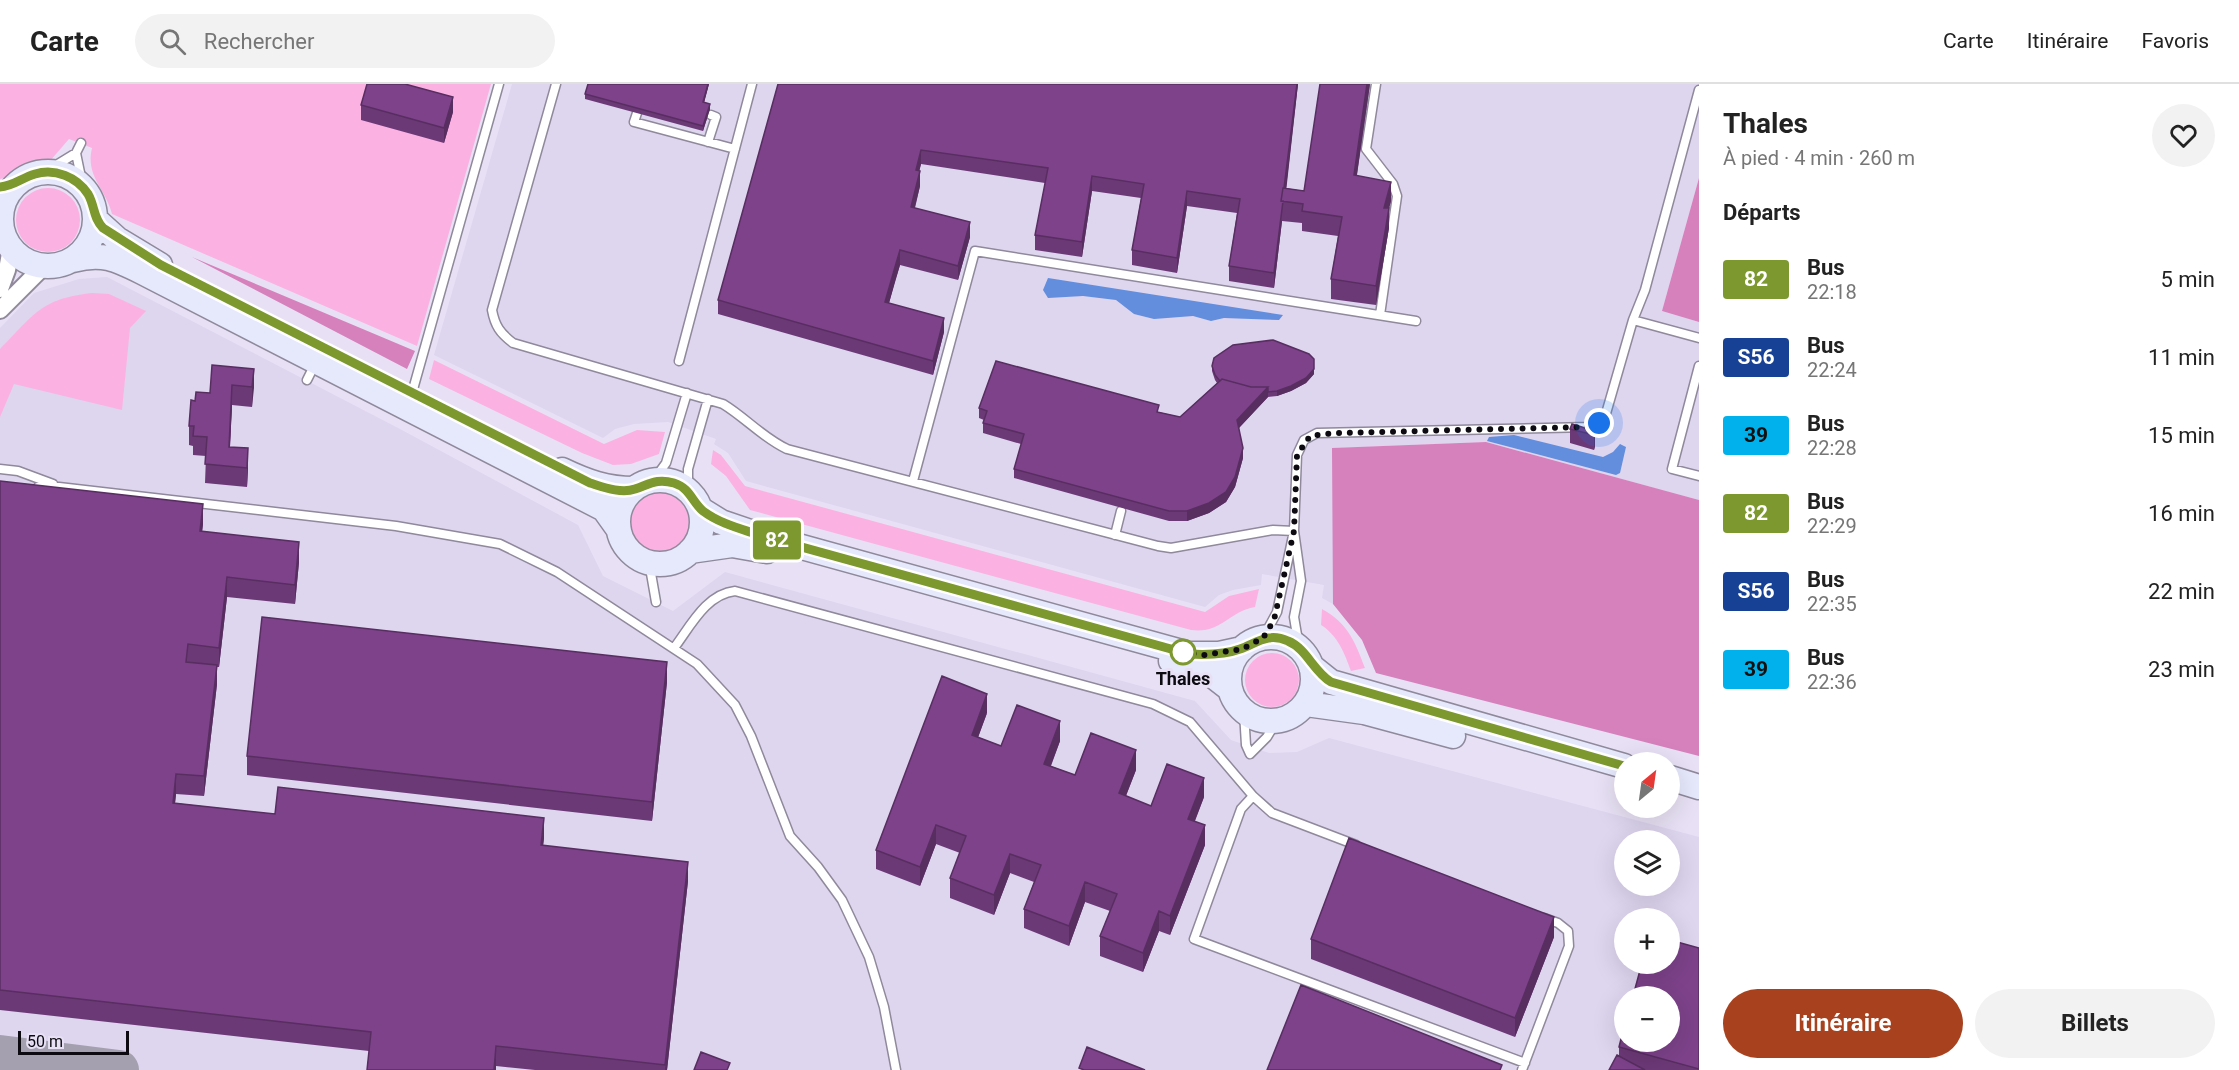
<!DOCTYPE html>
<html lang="fr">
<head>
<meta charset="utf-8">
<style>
	body { margin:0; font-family:Roboto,sans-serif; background:#f2f2f2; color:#222; height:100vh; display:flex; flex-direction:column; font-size:22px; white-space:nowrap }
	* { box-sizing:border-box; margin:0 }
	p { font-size:20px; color:#767676 }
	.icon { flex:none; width:33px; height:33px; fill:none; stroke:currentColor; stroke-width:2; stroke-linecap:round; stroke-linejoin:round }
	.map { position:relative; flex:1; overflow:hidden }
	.side { display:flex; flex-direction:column; background:#fff; width:540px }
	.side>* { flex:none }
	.badge { padding:0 12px; border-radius:4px; font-size:21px; line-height:39px }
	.needle { width:39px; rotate:29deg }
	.buttons { position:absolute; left:1614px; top:668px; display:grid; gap:12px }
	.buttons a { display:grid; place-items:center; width:66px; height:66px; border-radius:50%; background:#fff; box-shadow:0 6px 24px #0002; font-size:30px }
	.scale { position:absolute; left:18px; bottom:15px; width:111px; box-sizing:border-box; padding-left:6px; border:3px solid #0d0b11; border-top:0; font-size:16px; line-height:21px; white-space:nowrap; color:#0d0b11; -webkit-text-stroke:4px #e8e1f5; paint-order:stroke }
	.you { position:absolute; width:30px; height:30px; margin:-15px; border:4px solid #fff; border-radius:50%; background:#1a73e8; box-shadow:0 0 0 9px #1a73e833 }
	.map>.badge { position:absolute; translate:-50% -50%; box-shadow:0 0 0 3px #fff }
	h2 { padding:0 24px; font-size:22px; line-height:54px }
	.round { display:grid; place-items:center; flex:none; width:63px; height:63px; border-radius:32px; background:#f2f2f2 }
	.headline { display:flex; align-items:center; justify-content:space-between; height:102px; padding:0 24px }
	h1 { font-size:28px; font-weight:700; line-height:45px }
	.button { display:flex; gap:12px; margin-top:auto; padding:12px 24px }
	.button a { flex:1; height:69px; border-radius:36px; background:#a8411e; color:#fff; font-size:24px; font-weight:700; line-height:69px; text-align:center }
	.button a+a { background:#f2f2f2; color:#222 }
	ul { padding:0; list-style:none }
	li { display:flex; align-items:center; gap:18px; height:78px; padding:0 24px }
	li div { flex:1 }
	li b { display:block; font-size:22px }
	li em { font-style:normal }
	li .badge { min-width:66px; font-weight:700; text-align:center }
	header { display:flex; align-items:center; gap:36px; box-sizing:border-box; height:84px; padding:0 30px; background:#fff; border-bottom:2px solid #e0e0e0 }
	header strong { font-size:28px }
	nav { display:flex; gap:33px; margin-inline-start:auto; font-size:21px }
	.search { width:420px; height:54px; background:#f2f2f2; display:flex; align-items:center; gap:15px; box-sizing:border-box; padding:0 21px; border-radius:33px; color:#767676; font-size:22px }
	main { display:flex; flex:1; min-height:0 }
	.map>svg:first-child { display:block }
</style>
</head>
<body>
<header>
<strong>Carte</strong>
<div class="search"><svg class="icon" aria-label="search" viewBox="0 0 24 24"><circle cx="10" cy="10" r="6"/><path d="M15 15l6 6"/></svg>Rechercher</div>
<nav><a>Carte</a><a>Itinéraire</a><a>Favoris</a></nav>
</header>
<main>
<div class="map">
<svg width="1699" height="986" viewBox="0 0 1699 986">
	<rect width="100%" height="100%" fill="#e8e1f5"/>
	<path fill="#ded5ef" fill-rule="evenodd" d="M512,0h1187v94l-37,133 37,11v178l-213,-58 -153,6v156l-11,-6 2,-13 -62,-11 -1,11 -28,5 -14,5 -14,12 -459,-126 -18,-28 -14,-9 2,-5 -48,-17 -34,2 -19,5 -12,9 -169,-83z
		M107,193l293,152 178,96 25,51 70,35 52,-39 470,129 36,39 38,13 28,-1 32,-14 370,99v233h-1699v-742l34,-35 45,-14zM1624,756h46v45h-46zM1624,834h46v45h-46zM1624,912h46v45h-46z"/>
	<path fill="#fbb2e3" d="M0,0h491l-74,262 -305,-132c-6,-25 -27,-38 -20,-66l-23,-9 -19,22 -24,2 -18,14 -8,2z
		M16 136a32 32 0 1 1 64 0a32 32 0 1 1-64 0Z
		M92,209l17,1 37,17 -16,17 -8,82 -108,-26 -14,33v-68c35,-35 40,-50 92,-56z
		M434,276l170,84 33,-14 28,2 -6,22 -28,10 -18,1 -31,-12 -153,-74z
		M713,366l8,5 24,31 460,126 24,-16 30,-7 -4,18c-27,5 -34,27 -64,23l-441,-120 -24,-34 -15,-12z
		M629 439a31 31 0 1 1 62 0a31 31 0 1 1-62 0Z
		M1322,525c26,14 33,33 43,59l-14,3c-7,-19 -13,-35 -30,-46z
		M1245 596a27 27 0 1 1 54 0a27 27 0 1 1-54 0Z"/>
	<path fill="#d681bc" d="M1699,94v144l-37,-11z
		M192,173l223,94 -8,18z
		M1486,358l213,58v256l-323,-83 -14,-33 -29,-36 -1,-156z"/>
	<path fill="#628edd" d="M1048,194l235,37 -4,5 -55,-2 -13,3 -18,-5 -39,3 -20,-5 -18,-14 -33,-4 -35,2 -5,-8z
		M1514,351l89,22 10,-5 7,-8 6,3 -6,26 -4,2 -129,-34 2,-4z"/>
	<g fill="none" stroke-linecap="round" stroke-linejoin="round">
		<path stroke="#a5a0af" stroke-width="40" d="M0,971l119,15"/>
		<defs>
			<path id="lane" d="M556,0l-64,226c3,16 8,23 21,33l210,61c23,14 40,34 64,45l371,97 13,2 102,-18 21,1 3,-76 7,-15 13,-7 273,-6 15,-10 28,-97 12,-30 54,-200
				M1376,0l-10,65 27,35 4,12 -17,119
				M637,29l-3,9 101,27
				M708,58l8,-25 -5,-2
				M76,69l5,-10
				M45,88l31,-19 7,34
				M1633,236l66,18
				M679,277l73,-277
				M1699,282l-27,103 27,7
				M307,296l8,-16
				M412,309l87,-309
				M0,385l18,2 35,13
				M653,397l13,-18 21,-70
				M913,397l62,-230 441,70
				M38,403h21l337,39 104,18 57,28 140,92 38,41 16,31 39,100 28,31 24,33 27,57 15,50 12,63
				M688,407v-22l20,-70
				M1115,451l6,-24
				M649,478l7,40
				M1263,554l14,-26 17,-81 7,50 -7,36 5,30
				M674,564c16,-21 32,-54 61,-57l418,113 37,18 63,74 19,17 84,32
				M1244,628l2,33 4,9 17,-17 9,-15
				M1253,712l-12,13 -47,130 331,124
				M1522,986l47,-124 -1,-15 -10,-8 -14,-5"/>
			<path id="street" d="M0,205l7,-19 4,-22
				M0,226l44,-44"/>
			<path id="secondary" d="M1 135a47 47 0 1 1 94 0a47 47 0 1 1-94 0Z
				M96,136l21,19 43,26
				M73,176c29,-8 43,-1 69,12l462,237 15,21
				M562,386c25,12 45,19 72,19
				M618 438a42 42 0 1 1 84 0a42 42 0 1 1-84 0Z
				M700,425l21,13 41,14 427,118h30l23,-5
				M690,467l42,-6 35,6
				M1229 595a42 42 0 1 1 84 0a42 42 0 1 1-84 0Z
				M1171,577l41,14 18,14
				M1311,582l20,16 293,84
				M1306,620l58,8 89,24
				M1670,694l29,9"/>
		</defs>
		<use href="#lane" stroke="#8f899b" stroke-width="11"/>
		<use href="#street" stroke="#8f899b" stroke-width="20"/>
		<use href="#secondary" stroke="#8f899b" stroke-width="27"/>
		<use href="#lane" stroke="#fff" stroke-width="8"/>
		<use href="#street" stroke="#fff" stroke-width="16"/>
		<use href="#secondary" stroke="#e6e8fc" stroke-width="24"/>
	</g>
	<path fill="#6c3977" d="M709,0l-5,18 6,7 -7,22 -118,-32v-5z
		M778,0h520l-12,104 18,3 66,-107 -13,91 34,26 -2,7v20l-13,77 -45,-6v-20l7,-43 -36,-5v-8l-20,-2 -8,67 -45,-7v-15l8,-53 -50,-7 -10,67 -45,-8v-15l9,-52 -49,-7 -10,66 -47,-7v-15l10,-52 -124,-19 -2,7 1,15 -5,22 55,29 -12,43 -58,-15 -5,16 -6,22 55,29 -11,43 -215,-61v-14z
		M361,21l92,7 -9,31 -83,-23z
		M1212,282l102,8 -8,9 -15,8 -14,5 -9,1 -29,31 4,30 -8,29 -9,15 -17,11 -22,8h-18l-155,-43v-9l7,-25 -38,-11v-10l1,-3 -5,-2v-10l180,4 21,5 37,-34 -2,-3 -3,-9z
		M254,285l-2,38 -20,-2 -2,42 18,21 -1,19 -42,-4 1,-27 -13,-1v-9l-4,-1v-19l6,-25 15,-8z
		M1570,345l25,2v15l-1,4 -24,-7z
		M0,397l203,43 -1,7 97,31 -4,42 -68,-7 -8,70h-2v17l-13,112 -28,-2 -1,9 100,11 269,24 -1,7 145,36 -21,189h-132l-39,-4v4h-129l2,-19 -369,-41z
		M667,598l-15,139 -405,-46v-19z
		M987,629l-9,24 23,9 59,-5 -9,25 24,9 61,-5 -10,26 25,10 53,-9 -9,24 10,24 -35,90 -11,-4 -16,41 -43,-16v-20l10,-25 -25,-9 -16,44 -45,-18v-19l10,-27 -24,-9 -16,42 -44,-17v-20l10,-25 -24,-9 -16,42 -44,-17v-19z
		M1554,853l-39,100 -204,-78v-20z
		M1699,864v122h-90l10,-13v-10z"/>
	<path fill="#582e61" d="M708,0h1l-6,23v-5z
		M1297,0h1l-13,117h-2z
		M1367,0h3l-16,110v-19z
		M453,13v15l-9,31v-15z
		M710,20v5l-7,22v-5z
		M921,66v14l-5,21v-15z
		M920,87v15l-9,36v-15z
		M1092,92v15l-10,66v-15z
		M1391,98v19l-7,26v-19z
		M1187,107v15l-10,67v-15z
		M1389,124v20l-13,77v-19z
		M1281,136l1,1 -8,67v-15z
		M970,138v15l-12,43v-14z
		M900,166v15l-15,52v-15z
		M944,234v14l-11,43v-14z
		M1314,275v15l-8,9 -15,8 -14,5v-5z
		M254,285v19l-2,19v-20z
		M232,301v20l-3,61v-19z
		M1268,303v10l-31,33v-10z
		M1595,347v15l-1,4v-15z
		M248,364v20l-1,19v-19z
		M1243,364v10l-8,29 -9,15 -17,11 -22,8v-10z
		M203,420v20l-3,27v-20z
		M299,458v20l-4,42v-19z
		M227,493v20l-8,70v-19z
		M667,578v20l-15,139v-19z
		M217,581v19l-13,112v-20z
		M987,610v19l-15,41v-19z
		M1060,637v20l-16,42v-19z
		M1136,666v20l-17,43v-20z
		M176,690v20l-3,28v-19z
		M1204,694v19l-16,41v-19z
		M544,734v20l-3,27v-20z
		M936,741v19l-16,42v-19z
		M1205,741v20l-35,90v-19z
		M1010,770v19l-16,42v-20z
		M688,778v19l-21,189h-2z
		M1085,798v20l-16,44v-20z
		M1159,827v20l-16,41v-19z
		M1554,833v20l-39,100v-19z
		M496,962v24h-2z"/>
	<path fill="#7d428a" stroke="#582e61" stroke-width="1.5" d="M367,0h38l48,13 -9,31 -83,-23z
		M588,0h120l-5,18 7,2 -7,22 -118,-32z
		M778,0h519l-13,104h-1l-2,13h2l-9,72 -45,-7 11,-67 -53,-8 -10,67 -45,-8 12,-66 -52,-8 -10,66 -47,-7 13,-67 -127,-18 -5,20 4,1 -9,36 59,15 -12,44 -58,-16 -5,17 -10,35 59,16 -11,43 -215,-61z
		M1320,0h47l-13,91 37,7 -7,26h5l-13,78 -45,-7 11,-62 -40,-6 1,-7 -22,-3 2,-13 21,3z
		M1273,256l36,14 5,5v10l-8,9 -15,8 -14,5 -9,1v-5h-17l-29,-8 -2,2 -5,-6 -3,-9 2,-8 19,-13z
		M996,277l163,44 -2,7 23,5 42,-38 29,8h17l-31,33 6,28 -8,29 -9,15 -17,11 -22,8h-18l-155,-42 10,-35 -41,-11 4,-12 -8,-3z
		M212,281l42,4 -2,18 -20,-2 -3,62 19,1 -1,20 -42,-4 2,-27 -14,-1 1,-10h-5l2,-26 4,1 1,-9 14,1z
		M1572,340l23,7 -1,4 -24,-6z
		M0,397l203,23 -3,27 99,11 -4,43 -68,-8 -8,71 -31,-4 -2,18 31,3 -13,111 -28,-2 -3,29 102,11 3,-27 266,31 -3,27 147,17 -23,203 -169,-19 -2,24h-127l4,-38 -371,-42z
		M262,533l405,45 -15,140 -405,-46z
		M942,592l45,18 -15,41 29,11 16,-41 43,16 -16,43 31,11 16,-42 45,17 -17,43 32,13 16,-42 37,14 -16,41 17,6 -35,91 -11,-5 -16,42 -43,-17 17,-42 -32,-12 -16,44 -45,-17 17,-44 -31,-11 -16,41 -44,-17 16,-42 -30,-11 -16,42 -44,-17z
		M1349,754l205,79 -39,101 -204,-79z
		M1670,856l29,8v121l-80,-22 5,-20v14h46v-45h-37l9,-33h28z
		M1301,901l201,80 -2,5h-233z
		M1087,963l58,23h-61l-5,-2z
		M701,968l29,11 -3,7h-33z
		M1617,971l28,15h-36z"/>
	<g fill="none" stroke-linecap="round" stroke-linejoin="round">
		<defs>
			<path id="line" d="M0,103c14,-1 21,-9 35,-13 20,-6 42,3 53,20 7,12 5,24 15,34l58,37 429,218c13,4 31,11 45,6 15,-5 22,-11 39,-6 16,5 18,19 29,28 17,13 39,18 59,25l427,118c17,1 35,1 51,-5 17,-6 28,-17 48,-8 19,8 25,30 43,41l293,84"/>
		</defs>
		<use href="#line" stroke="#fff" stroke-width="14"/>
		<use href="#line" stroke="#7c982e" stroke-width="9"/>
		<path stroke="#0d0b11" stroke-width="6" stroke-dasharray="0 10.8" d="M1183,568l21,3 38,-6 21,-11 11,-18 20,-89 3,-76 13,-19 25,-3 255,-6 9,-4"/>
	</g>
	<circle fill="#fff" stroke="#7c982e" stroke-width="3" cx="1183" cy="568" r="12"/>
	<g text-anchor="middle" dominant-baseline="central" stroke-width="6" stroke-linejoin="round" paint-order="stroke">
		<g font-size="18" font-weight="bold" fill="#0d0b11" stroke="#e8e1f5">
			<text x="1183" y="594">Thales</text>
		</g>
	</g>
</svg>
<div class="buttons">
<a><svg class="needle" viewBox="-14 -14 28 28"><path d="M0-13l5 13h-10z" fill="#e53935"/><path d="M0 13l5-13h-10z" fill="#767676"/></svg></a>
<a><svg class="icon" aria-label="layers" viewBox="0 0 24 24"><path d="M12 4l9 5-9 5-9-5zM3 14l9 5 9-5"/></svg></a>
<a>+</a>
<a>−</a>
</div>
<div class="scale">50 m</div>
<div class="you" style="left:1599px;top:339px"></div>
<b class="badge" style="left:777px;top:456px;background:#7c982e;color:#fff">82</b>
</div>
<section class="side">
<div class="headline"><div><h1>Thales</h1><p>À pied · 4 min · 260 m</p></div><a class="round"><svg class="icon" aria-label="heart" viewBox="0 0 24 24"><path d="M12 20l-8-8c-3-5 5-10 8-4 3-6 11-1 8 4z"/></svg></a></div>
<h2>Départs</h2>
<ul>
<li><span class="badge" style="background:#7c982e;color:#fff">82</span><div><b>Bus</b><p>22:18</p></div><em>5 min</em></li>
<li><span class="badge" style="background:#164194;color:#fff">S56</span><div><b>Bus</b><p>22:24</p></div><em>11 min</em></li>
<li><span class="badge" style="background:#00b1eb;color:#111">39</span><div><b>Bus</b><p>22:28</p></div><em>15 min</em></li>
<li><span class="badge" style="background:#7c982e;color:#fff">82</span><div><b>Bus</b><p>22:29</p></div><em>16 min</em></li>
<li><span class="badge" style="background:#164194;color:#fff">S56</span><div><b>Bus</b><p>22:35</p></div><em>22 min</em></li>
<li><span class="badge" style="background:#00b1eb;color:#111">39</span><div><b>Bus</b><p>22:36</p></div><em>23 min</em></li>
</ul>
<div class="button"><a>Itinéraire</a><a>Billets</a></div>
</section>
</main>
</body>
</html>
